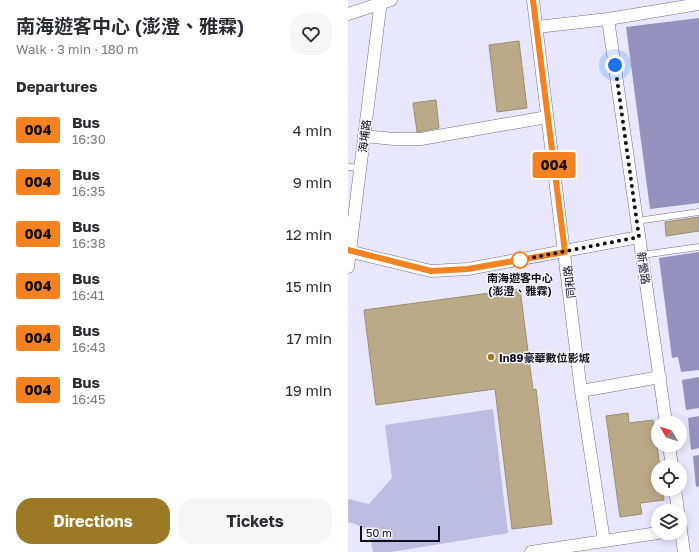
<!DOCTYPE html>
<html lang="en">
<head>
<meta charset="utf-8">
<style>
	body { margin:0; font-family:"Golos Text","Noto Sans TC",sans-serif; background:#f7f7f7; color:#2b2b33; height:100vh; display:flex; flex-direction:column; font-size:15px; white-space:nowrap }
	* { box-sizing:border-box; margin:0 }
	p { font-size:13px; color:#7c7c81 }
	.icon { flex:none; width:22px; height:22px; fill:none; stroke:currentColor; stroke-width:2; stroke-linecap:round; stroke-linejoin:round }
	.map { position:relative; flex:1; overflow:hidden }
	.side { display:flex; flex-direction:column; background:#fff; width:348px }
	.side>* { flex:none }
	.badge { padding:0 8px; border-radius:3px; font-size:14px; line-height:26px }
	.needle { width:26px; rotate:309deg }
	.tools { position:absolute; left:303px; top:416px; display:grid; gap:8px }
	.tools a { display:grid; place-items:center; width:36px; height:36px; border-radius:50%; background:#fff; box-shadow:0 2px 10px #0003; font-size:20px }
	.scale { position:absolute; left:12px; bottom:10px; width:80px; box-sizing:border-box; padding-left:4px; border:2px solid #0f0e1a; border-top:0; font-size:11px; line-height:14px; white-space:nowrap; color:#0f0e1a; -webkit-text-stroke:3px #f6f6fe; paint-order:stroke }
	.you { position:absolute; width:20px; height:20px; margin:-10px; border:3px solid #fff; border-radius:50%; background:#1a73e8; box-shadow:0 0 0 6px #1a73e833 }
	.map>.badge { position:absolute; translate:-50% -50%; box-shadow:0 0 0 2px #fff }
	h2 { padding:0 16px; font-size:15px; line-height:36px }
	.round { display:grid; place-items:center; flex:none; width:42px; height:42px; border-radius:16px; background:#f7f7f7 }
	.summary { display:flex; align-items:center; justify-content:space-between; height:68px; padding:0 16px }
	h1 { font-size:19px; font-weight:700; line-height:30px }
	.action { display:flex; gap:8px; margin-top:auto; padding:8px 16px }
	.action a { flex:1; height:46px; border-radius:16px; background:#9c7a25; color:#fff; font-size:16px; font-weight:700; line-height:46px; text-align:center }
	.action a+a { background:#f7f7f7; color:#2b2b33 }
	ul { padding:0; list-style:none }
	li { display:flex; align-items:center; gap:12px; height:52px; padding:0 16px }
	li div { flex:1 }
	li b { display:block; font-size:15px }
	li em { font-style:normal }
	li .badge { min-width:44px; font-weight:700; text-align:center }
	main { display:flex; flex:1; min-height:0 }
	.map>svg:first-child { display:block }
</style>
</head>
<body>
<main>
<section class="side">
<div class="summary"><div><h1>南海遊客中心 (澎澄、雅霖)</h1><p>Walk · 3 min · 180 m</p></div><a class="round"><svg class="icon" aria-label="heart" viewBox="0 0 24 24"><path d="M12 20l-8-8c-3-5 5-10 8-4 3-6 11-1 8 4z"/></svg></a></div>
<h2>Departures</h2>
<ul>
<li><span class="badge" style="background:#f58220;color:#111">004</span><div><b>Bus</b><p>16:30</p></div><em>4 min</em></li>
<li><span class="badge" style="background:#f58220;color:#111">004</span><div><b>Bus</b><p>16:35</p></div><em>9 min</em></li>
<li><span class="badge" style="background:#f58220;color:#111">004</span><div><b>Bus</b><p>16:38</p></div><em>12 min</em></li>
<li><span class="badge" style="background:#f58220;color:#111">004</span><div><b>Bus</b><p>16:41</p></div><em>15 min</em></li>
<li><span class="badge" style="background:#f58220;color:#111">004</span><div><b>Bus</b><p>16:43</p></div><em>17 min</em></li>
<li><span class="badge" style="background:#f58220;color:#111">004</span><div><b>Bus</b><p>16:45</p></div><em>19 min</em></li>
</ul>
<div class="action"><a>Directions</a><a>Tickets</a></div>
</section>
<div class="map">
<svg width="351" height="552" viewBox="0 0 351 552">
	<rect width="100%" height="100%" fill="#e8e7fd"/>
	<path fill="#bdbce3" d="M145,409l15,124 -117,19h-18c-3,-19 -5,-25 -25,-30v-23l21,5 23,-26 -7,-53z"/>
	<path fill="#9592c0" d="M351,18v185l-49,6 -24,-182z
		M351,252v118l-18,2 -3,-15 -6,1 -13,-100z
		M351,377v31l-13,2 -4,-30z
		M351,416v32l-8,2 -3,-32z
		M351,455v31l-3,1 -3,-31z"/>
	<path fill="#baaa88" stroke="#9c8d6d" d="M171,41l8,67 -30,4 -8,-67z
		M88,100l3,28 -22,4 -4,-29z
		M351,217v14l-33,5 -1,-14z
		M172,289l13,101 3,-1 16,135 -40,5 -17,-140 -119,16 -12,-95z
		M280,413l1,10 24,-3 7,47h-2v22h5l1,11 -24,3 2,11 -22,3 -14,-101z"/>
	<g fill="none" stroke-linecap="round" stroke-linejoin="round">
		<defs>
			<path id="service" d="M0,167l12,1
				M289,221l62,-9
				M294,255l57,-8"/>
			<path id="minor" d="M185,0l48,391 23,150
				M0,14l43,-14
				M260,19l58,404
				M189,27l71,-8 91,-15
				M16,136l30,3h27l126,-22
				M0,251l83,20 37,-2 171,-32
				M0,267l33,-267
				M233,391l79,-14
				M321,445l3,22
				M327,489l3,22
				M332,523l4,29
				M183,552l127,-19"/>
		</defs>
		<use href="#service" stroke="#706e8e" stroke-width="7"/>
		<use href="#minor" stroke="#706e8e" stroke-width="13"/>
		<use href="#service" stroke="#fff" stroke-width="6"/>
		<use href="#minor" stroke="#fff" stroke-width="12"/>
	</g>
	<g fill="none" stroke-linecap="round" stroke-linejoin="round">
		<defs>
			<path id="line" d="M0,250l83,21 37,-2 97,-17 -32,-252"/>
		</defs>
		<use href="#line" stroke="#fff" stroke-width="9"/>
		<use href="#line" stroke="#f58220" stroke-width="6"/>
		<path stroke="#0f0e1a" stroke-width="4" stroke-dasharray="0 7.2" d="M172,260l119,-23 -24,-172"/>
	</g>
	<circle fill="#fff" stroke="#f58220" stroke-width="2" cx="172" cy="260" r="8"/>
	<circle fill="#9c7a25" stroke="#f6f6fe" stroke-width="1.5" cx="143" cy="357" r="4"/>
	<g text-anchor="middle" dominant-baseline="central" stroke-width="3" stroke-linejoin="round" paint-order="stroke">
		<g font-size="11" fill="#0f0e1a" stroke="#f6f6fe">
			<text transform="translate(16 136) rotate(-83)">海埔路</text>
			<text transform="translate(296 268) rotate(82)">新營路</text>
			<text transform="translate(221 282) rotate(-97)">同和路</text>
		</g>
		<g font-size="11" font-weight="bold" fill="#0f0e1a" stroke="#f6f6fe">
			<text x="172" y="277">南海遊客中心<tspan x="172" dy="13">(澎澄、雅霖)</tspan></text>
		</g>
		<g font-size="11" font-weight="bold" fill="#0f0e1a" stroke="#f6f6fe" text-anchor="start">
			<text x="151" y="357">In89豪華數位影城</text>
		</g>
	</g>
</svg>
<div class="tools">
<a><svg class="needle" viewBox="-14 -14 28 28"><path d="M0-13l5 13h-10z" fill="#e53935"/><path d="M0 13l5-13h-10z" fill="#7c7c81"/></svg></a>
<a><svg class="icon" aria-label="locate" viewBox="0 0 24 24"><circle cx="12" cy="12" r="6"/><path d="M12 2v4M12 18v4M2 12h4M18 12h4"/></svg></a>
<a><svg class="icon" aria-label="layers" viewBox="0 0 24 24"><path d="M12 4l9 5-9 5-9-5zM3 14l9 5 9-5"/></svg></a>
</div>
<div class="scale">50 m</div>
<div class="you" style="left:267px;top:65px"></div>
<b class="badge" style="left:206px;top:165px;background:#f58220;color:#111">004</b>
</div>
</main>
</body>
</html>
